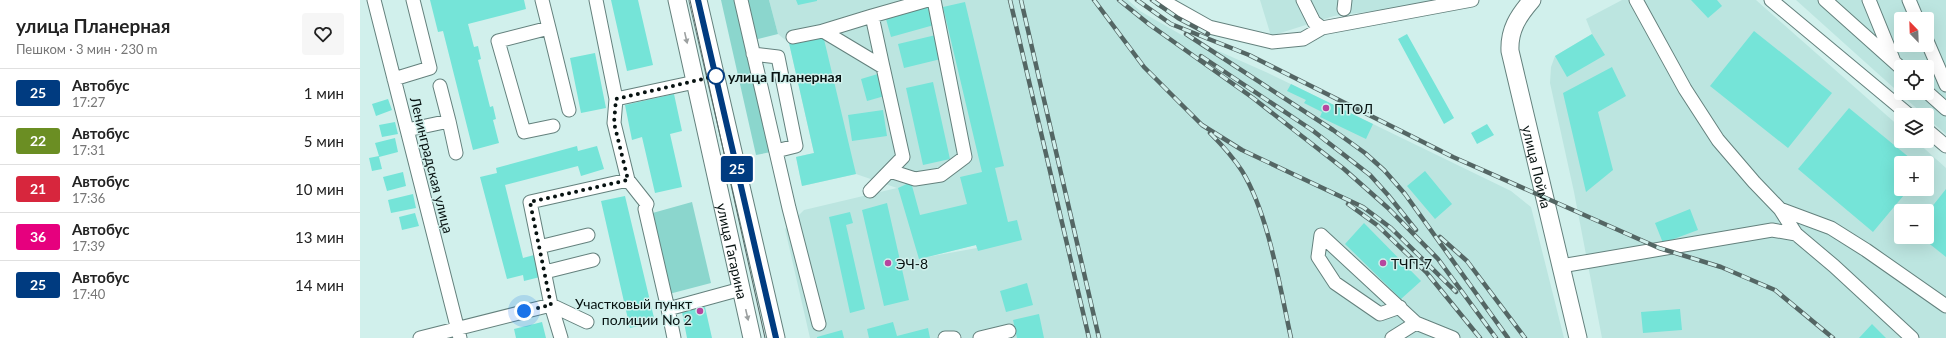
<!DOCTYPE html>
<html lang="ru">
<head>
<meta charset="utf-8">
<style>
	body { margin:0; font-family:Lato,sans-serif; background:#f6f6f6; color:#222; height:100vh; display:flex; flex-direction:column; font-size:15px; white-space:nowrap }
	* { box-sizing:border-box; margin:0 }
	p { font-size:13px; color:#767676 }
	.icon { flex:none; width:22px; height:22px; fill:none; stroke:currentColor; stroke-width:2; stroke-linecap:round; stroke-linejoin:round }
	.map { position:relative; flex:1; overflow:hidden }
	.drawer { display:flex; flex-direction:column; background:#fff; width:360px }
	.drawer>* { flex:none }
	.badge { padding:0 8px; border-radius:3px; font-size:14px; line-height:26px }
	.needle { width:26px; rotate:337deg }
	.controls { position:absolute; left:1534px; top:12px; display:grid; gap:8px }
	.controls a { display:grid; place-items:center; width:40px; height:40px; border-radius:4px; background:#fff; box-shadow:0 4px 16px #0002; font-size:20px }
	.you { position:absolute; width:20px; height:20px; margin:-10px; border:3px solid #fff; border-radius:50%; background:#1a73e8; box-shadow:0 0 0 6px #1a73e833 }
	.map>.badge { position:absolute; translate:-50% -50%; box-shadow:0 0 0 2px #fff }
	.round { display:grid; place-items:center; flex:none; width:42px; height:42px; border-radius:4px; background:#f6f6f6 }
	.head { display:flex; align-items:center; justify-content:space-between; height:68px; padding:0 16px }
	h1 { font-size:19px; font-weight:700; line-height:30px }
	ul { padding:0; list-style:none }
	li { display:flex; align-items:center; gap:12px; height:48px; padding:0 16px; border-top:1px solid #e0e0e0 }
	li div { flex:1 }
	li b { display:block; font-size:15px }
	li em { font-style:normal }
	li .badge { min-width:44px; font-weight:700; text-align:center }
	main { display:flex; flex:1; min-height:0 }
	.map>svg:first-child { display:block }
</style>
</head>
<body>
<main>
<section class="drawer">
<div class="head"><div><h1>улица Планерная</h1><p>Пешком · 3 мин · 230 m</p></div><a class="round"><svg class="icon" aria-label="heart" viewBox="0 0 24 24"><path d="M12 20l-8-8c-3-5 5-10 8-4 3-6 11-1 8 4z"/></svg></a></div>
<ul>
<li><span class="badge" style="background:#003b80;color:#fff">25</span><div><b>Автобус</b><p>17:27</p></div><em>1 мин</em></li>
<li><span class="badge" style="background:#6b8e23;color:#fff">22</span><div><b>Автобус</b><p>17:31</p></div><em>5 мин</em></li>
<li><span class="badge" style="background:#d7263d;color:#fff">21</span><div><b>Автобус</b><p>17:36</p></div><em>10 мин</em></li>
<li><span class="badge" style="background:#e6007e;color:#fff">36</span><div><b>Автобус</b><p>17:39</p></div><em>13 мин</em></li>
<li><span class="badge" style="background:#003b80;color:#fff">25</span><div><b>Автобус</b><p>17:40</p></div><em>14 мин</em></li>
</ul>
</section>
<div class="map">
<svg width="1586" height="338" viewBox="0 0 1586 338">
	<rect width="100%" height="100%" fill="#d1f0ec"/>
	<path fill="#bce5e0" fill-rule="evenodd" d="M409,0h359l12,11 40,23 88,39 243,118 20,16 33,131h-754l-25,-109 19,-19 93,-22 -41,-14 -54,12 -6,-29 18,-4 -25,-110 -11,-9zM616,245l1,3 -50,9z
		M900,0h189l-16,4 -99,12 -63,20z
		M1262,0h134l145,128v13h15l30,27v170h-344l-28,-146 -24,-109 1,-16 4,-11 37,-22 -6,-15zM1541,163h26v26h-26zM1541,211h26v26h-26z
		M1436,0h150v134l-19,-16v-3h-3zM1541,19h26v26h-26zM1541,67h26v26h-26z"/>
	<path fill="#8bd6cd" d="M361,0h48l9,34 -32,8 25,110 -15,3z
		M332,202l19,81 -42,11 -20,-80z"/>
	<path fill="#75e4d8" d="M70,0h94l2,9 -58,15 6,23 4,-1 3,13 -3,1 12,47 3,-1 3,13 -3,1 6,23 -26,7 -30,-119 -5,1z
		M251,0h27l15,65 -26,6z
		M436,0h21v1l-19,4z
		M1331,0h26l5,6 -14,12z
		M605,2l39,164 -9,2 13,54 9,-2 5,20 -44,11 -2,-6 -57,14 -21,-71 13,-6 9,33 47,-11 -7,-27 22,-5 -39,-165z
		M568,6l6,19 -43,12 -5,-18z
		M1394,31l78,62 -44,55 -78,-62z
		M580,34l5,24 -41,10 -6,-24z
		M1047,34l47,84 -10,6 -46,-85z
		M1232,34l13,21 -38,22 -12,-21z
		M463,35l33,139 -54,12 -6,-29 18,-4 -25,-110z
		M235,53l11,55 -25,5 -11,-55z
		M1252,67l14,29 -28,16 15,58 -27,22 -23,-99z
		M521,73l7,22 -21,6 -6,-22z
		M573,82l17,77 -27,6 -17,-77z
		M931,84l82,40 -7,15 -46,-22 2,-5 -18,-9 2,-3 -19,-9z
		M314,94l8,37 -12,3 12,53 -27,6 -13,-56 -10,3 -7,-35z
		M28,99l4,11 -16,6 -4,-12z
		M1489,108l67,55h-15v26h8l-36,43 -75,-63z
		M523,110l4,26 -35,5 -4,-26z
		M35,122l3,12 -16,3 -3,-12z
		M1127,124l7,11 -17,9 -6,-11z
		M35,138l3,14 -19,5 3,12 -10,2 -3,-13 10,-2 -4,-13z
		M217,146l1,5 19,-5 7,23 -23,7 -3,-10 -73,19 18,73 11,-3 6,22 -16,4 -1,-6 -16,4 -27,-102 17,-4 -1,-5z
		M1065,171l27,33 -17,15 -28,-33z
		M43,172l3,14 -19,5 -4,-14z
		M1586,189v68l-25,-20h6v-24z
		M53,194l3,14 -25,5 -3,-13z
		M265,196l30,126 -25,6 -29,-127z
		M527,203l22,97 -25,6 -22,-96z
		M1330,209l8,21 -35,13 -8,-20z
		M490,212l3,11 -7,2 19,84 -15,4 -21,-96z
		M55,213l4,13 -17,4 -3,-13z
		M1004,223l57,58 -20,18 -56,-55z
		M667,283l6,22 -27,7 -6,-21z
		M345,307l7,31h-25l-5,-26z
		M1320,309l2,21 -39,3 -2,-21z
		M679,314l5,24h-27l-4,-18z
		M182,322l4,16h-30l-2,-9z
		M533,322l4,14 31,-8 2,10h-61l-2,-9z
		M1512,324l14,14h-27z
		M482,330l2,8h-27v-1z"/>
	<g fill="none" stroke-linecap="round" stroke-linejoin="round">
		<defs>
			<path id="minor" d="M14,0l86,338
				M182,0l7,28
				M236,0l20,99
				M381,0l48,208 30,116
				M801,0l48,27 63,15 31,-3 19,-11
				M943,0l11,22 8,6 150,-28
				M1276,0l49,89 33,51 36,42 26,27 16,25 38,32 78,72
				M1411,0l138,115
				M1465,0l76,68
				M1509,0l24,59
				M1549,0l8,19
				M984,9l1,-9
				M463,31l49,-15
				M433,37l30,-6 60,36 20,90 -33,34
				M1567,41l19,44
				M393,54l25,3 18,89 -20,5
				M523,67l-11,-51 56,-16
				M34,79l36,-11 -17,-68
				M335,82l-79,17 -2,24 14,57 19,24 -2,5 23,100 73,-20
				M1567,92l19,17
				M89,121l7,32
				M193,126l-29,6 -26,-91 51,-13 20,82
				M47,130l42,-9 -9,-35
				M1567,130l19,16
				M530,171l25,8 26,-4 24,-18 -31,-157
				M1420,209l51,19 35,22 80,56
				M179,247l49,-12
				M1201,266l211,-36 24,4
				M185,272l48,-12
				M1040,307l-20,7 -45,-31 -17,-26 3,-22 95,88 37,15
				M308,309l6,29
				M60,338l131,-33 36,17
				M201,338l-10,-33 -21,-103 98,-22
				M585,338h9
				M620,338l29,-7
				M1032,338l24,-15"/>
			<g id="major">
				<path id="s1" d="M317,0l75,338"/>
				<path d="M338,0l78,338"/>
				<path id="s2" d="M1172,0c-14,16 -23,30 -22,51l68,287"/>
			</g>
		</defs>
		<use href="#minor" stroke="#64817d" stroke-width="15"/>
		<use href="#major" stroke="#64817d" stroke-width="19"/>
		<use href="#minor" stroke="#fff" stroke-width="13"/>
		<use href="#major" stroke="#fff" stroke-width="17"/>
		<path stroke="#546664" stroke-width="1" d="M330,0l75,338"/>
		<defs>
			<path id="rail" d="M650,0l79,338
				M661,0l78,338
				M734,0l50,67 58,58 40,25 121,57 28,21 65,64
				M759,0l31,25 103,73 91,71 44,39 50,51 58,79
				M777,0l34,24 78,31 204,102 206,91 62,19 54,23 58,48
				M792,0l26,18 30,16
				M826,34l147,96 32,23 19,17 21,24 103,144
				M841,56l111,74 58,45 18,20 28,35
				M850,133c12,12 23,24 32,38 27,44 38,117 49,167
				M988,204l29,21 50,48 53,65
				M1080,237l27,24 58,77"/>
		</defs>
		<use href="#rail" stroke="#546664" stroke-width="4.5"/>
		<use href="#rail" stroke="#d1f0ec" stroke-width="3" stroke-dasharray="9" stroke-linecap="butt"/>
	</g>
	<defs><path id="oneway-solid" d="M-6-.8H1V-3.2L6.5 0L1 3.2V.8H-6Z"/></defs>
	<g fill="#9ca0a0">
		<use href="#oneway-solid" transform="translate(326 38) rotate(77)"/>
		<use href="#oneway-solid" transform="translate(387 315) rotate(77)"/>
	</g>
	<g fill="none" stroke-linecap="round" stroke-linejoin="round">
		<defs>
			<path id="line" d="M338,0l78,338"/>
		</defs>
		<use href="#line" stroke="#fff" stroke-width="9"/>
		<use href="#line" stroke="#003b80" stroke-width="6"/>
		<path stroke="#071211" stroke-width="4" stroke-dasharray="0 7.2" d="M164,311l27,-6 -21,-103 98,-22 -14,-57 2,-24 100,-23"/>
	</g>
	<circle fill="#fff" stroke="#003b80" stroke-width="2" cx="356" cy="76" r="8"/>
	<g fill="#b7459f" stroke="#d1f0ec" stroke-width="1.5">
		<circle cx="966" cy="108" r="4"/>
		<circle cx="528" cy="263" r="4"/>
		<circle cx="1023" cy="263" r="4"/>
		<circle cx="340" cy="311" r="4"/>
	</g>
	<g text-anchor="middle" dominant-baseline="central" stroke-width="3" stroke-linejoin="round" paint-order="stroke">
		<g font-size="14" font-weight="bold" fill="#071211" stroke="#d1f0ec" text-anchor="start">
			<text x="368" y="76">улица Планерная</text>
		</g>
		<g font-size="14" fill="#071211" stroke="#d1f0ec" text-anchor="start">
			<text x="974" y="108">ПТОЛ</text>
			<text x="536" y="263">ЭЧ-8</text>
			<text x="1031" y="263">ТЧП-7</text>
			<text x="332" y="303" text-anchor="end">Участковый пункт<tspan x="332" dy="16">полиции No 2</tspan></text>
		</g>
		<g font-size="14" fill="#071211" stroke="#d1f0ec">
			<text transform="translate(72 165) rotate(76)">Ленинградская улица</text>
			<text stroke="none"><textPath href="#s2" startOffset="176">улица Пойма</textPath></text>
			<text stroke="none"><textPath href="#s1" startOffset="257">улица Гагарина</textPath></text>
		</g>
	</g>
</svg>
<div class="controls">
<a><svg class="needle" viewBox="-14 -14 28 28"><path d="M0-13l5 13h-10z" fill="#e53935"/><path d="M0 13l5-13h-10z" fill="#767676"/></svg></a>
<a><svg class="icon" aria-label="locate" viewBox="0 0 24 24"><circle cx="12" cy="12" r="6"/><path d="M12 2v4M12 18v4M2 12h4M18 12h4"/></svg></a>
<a><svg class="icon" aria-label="layers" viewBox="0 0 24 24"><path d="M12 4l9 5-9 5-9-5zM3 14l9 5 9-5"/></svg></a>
<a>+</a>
<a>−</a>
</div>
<div class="you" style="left:164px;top:311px"></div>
<b class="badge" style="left:377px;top:169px;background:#003b80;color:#fff">25</b>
</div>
</main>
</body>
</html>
